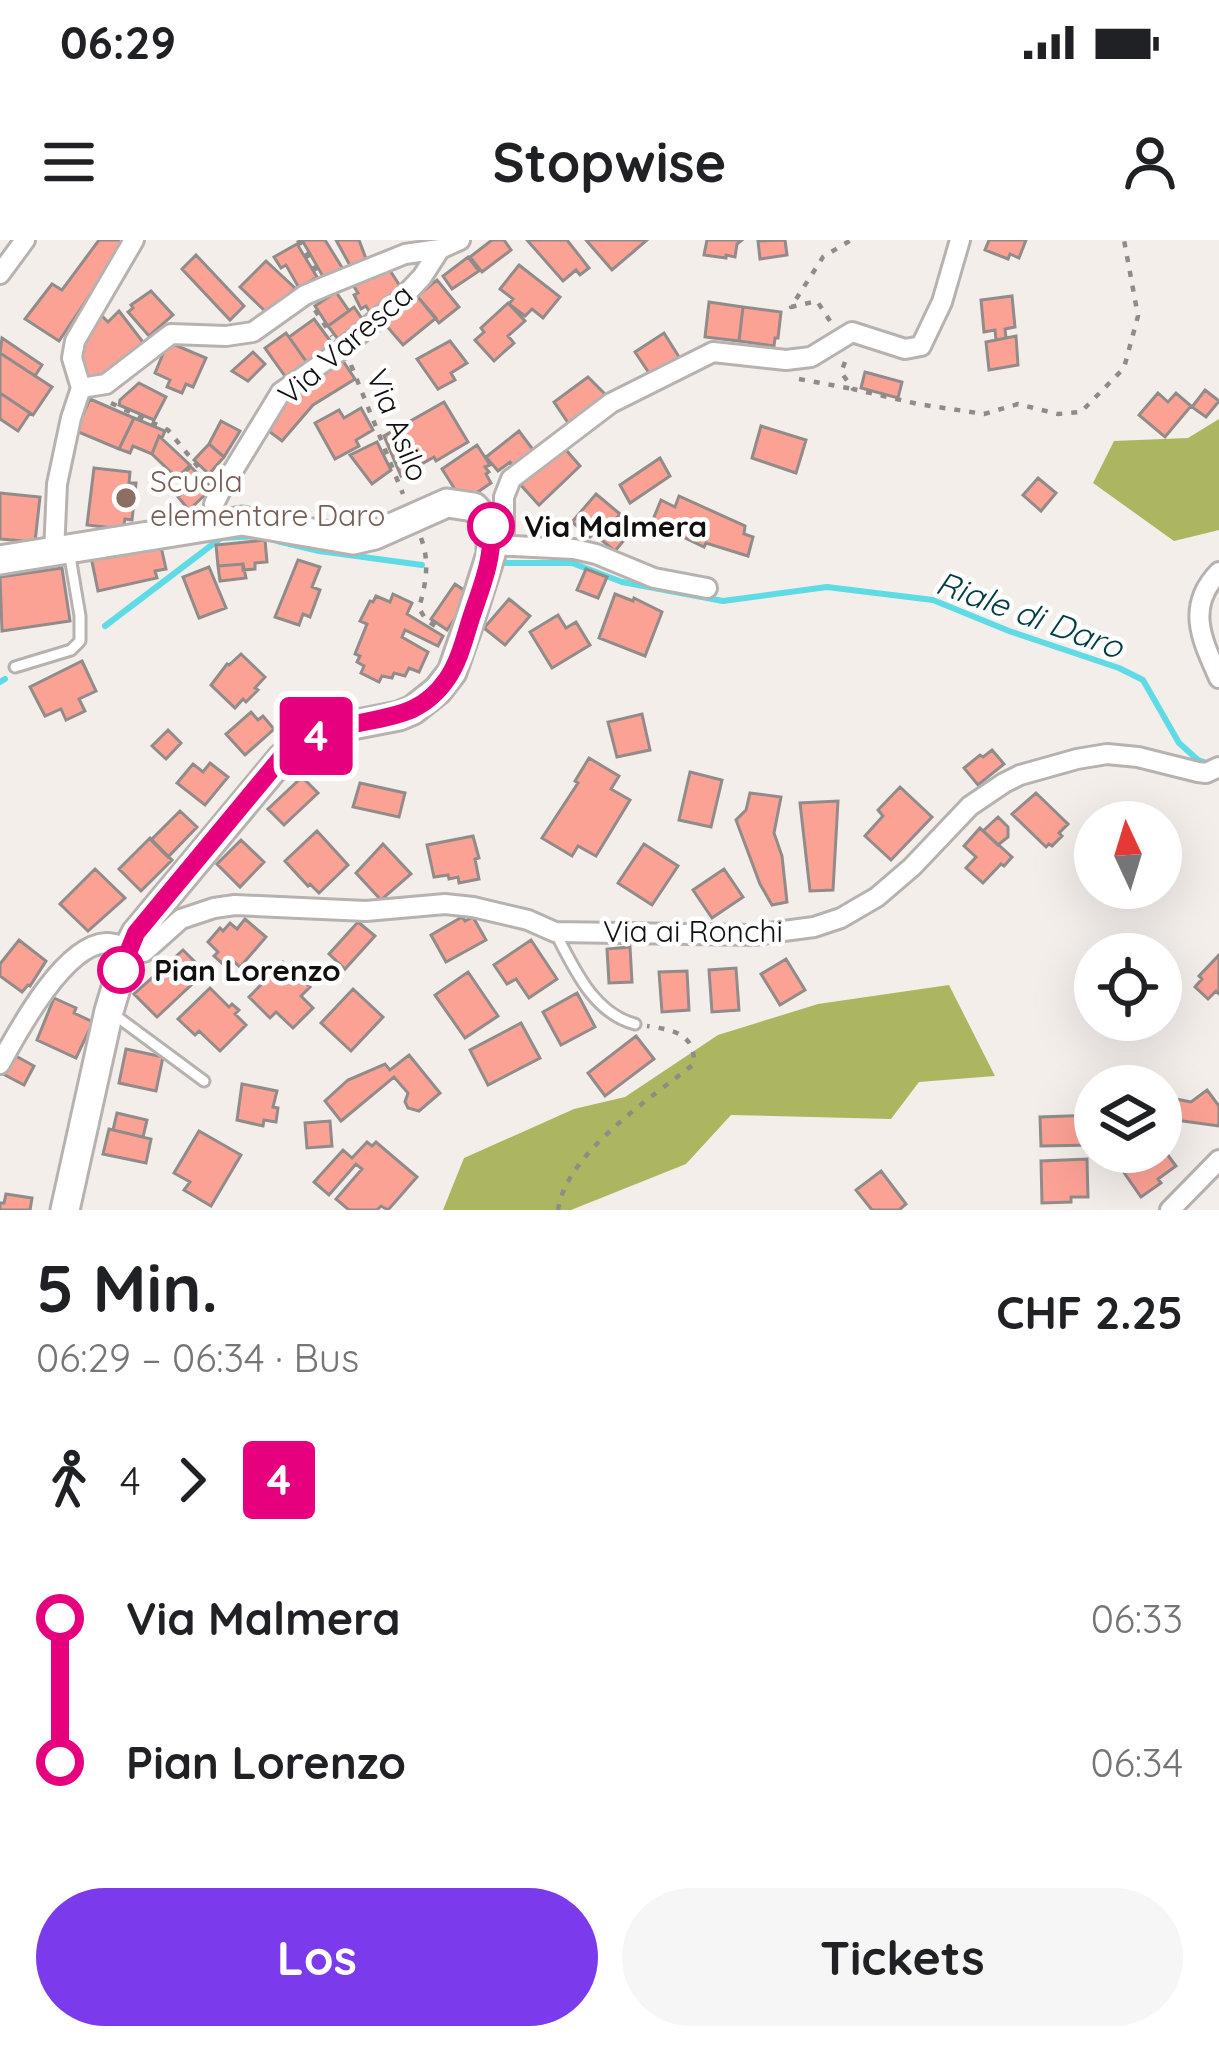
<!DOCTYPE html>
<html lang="de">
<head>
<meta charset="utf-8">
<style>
	body { margin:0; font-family:Quicksand,sans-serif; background:#f6f6f6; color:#202124; height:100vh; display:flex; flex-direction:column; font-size:45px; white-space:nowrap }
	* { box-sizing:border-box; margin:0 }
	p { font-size:39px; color:#757577 }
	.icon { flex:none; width:66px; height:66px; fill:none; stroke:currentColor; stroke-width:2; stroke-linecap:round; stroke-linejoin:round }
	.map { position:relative; height:970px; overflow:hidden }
	.sheet { display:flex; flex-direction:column; background:#fff; flex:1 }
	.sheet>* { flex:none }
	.badge { padding:0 24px; border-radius:9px; font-size:42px; line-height:78px }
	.needle { width:78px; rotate:356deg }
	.controls { position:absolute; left:1074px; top:561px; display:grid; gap:24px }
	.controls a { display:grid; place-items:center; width:108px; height:108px; border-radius:50%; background:#fff; box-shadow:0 12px 48px #0002; font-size:60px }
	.map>.badge { position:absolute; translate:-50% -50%; box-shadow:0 0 0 6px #fff }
	.legs { display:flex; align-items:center; gap:18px; height:132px; padding:0 36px; font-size:39px }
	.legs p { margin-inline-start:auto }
	.headline { display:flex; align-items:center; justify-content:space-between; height:204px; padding:0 36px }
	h1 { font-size:66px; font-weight:800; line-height:90px }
	.primary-button { display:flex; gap:24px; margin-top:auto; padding:24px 36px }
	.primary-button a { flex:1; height:138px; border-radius:72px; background:#7c3aed; color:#fff; font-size:48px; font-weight:800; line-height:138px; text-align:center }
	.primary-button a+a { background:#f6f6f6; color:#202124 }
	ul { padding:0 36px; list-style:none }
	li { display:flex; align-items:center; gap:42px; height:144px; font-size:45px }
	li i { display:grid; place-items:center; width:18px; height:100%; margin:0 15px; background:currentColor }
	li i::after { content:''; width:30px; height:30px; margin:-15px; border:9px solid; border-radius:50%; background:#fff }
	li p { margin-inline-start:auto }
	li:first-child i { background:linear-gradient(#0000 50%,currentColor 0) }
	li:last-child i { background:linear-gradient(currentColor 50%,#0000 0) }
	.status { display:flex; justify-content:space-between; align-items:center; height:84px; padding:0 60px; background:#fff; direction:ltr }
	.status svg { height:33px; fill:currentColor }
	header { display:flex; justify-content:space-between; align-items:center; height:156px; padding:0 36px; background:#fff; font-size:54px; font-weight:800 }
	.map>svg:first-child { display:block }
</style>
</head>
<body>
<div class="status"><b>06:29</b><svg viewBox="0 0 49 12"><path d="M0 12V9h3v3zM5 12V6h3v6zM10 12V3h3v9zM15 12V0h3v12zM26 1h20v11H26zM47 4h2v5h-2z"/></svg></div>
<header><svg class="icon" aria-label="menu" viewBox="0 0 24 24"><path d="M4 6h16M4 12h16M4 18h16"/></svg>Stopwise<svg class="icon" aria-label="person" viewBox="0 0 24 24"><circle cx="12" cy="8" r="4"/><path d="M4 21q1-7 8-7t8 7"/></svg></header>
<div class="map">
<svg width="1219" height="970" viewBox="0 0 1219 970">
	<rect width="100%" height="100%" fill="#f4eeeb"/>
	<path fill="#acb55f" d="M1219,179v111l-45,11 -81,-58 21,-42 74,-3z
		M949,745l46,91 -76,6 -28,37 -160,-4 -45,49 -115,46h-128l21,-52 110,-49 51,-12 93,-62 100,-31z"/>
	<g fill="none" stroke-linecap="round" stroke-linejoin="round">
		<path stroke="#5edbe4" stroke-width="6" d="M277,301l42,10 103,14
			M500,323h72l50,19 101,19 104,-14 106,13 76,31 110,37 24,12 36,63 19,17 12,4
			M105,386l116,-88 38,-2
			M0,442l5,-3"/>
	</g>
	<path fill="#fca295" stroke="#918b8a" stroke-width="3" d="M99,0h25l1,13 -33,39 -33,49 -34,-22 27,-35 10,6z
		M302,0h23l18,29 -18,11z
		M336,0h23l9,24 -16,5z
		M492,0h12l7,10 -29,22 -12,-15z
		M527,0h40l22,28 -9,7 -4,-5 -13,11z
		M586,0h61l-35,30z
		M707,0h35l-5,4 -2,13 -9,-2v3l-22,-3z
		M785,0l2,15 -27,4 -2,-18z
		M989,0h37l-7,18 -9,-4 -2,5 -23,-9z
		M297,4l20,33 -18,11 -13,-23 -5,3 -7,-11z
		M196,15l48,51 -14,14 -48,-51z
		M468,17l11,14 -27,18 -9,-13z
		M266,21l29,27 -26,27 -29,-28z
		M519,25l41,32 -17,21 -11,-9 -7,7 -16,-12 4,-5 -13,-10z
		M387,26l15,23 -14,8 4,6 -20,13 -6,-10 -5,3 -7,-14 4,-2 -7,-11z
		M437,40l22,27 -20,16 -22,-27z
		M151,51l22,24 -24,21 -21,-24 5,-4 -2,-3z
		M336,52l13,19 -21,15 -13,-20z
		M417,56l19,22 -33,27 -19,-22z
		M1012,56l3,31 -10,2 1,9 -10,2 -1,-10 -11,2 -3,-32z
		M709,62l34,5 -4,34 -34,-4z
		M508,63l17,18 -17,15 6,7 -20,18 -19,-21 9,-8 -3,-4z
		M354,67l11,16 -24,20 -13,-17z
		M743,67l38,5 -3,26h-3l-1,8 -35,-5z
		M119,71l27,35 -42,33h-10l-9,-3 -6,-29 19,-35 10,10z
		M314,79l20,27 -26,18 -19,-27z
		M286,93l22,31 -21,15 -22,-31z
		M664,93l17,27 -28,19 -18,-27z
		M1016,96l2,29 -29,5 -3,-28z
		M2,98l40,27 -7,11 -35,-23z
		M450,101l17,22 -16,10 4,7 -17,9 -21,-30z
		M168,102l38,16 -13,29 -7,-3 -4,9 -15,-6 3,-7 -15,-7z
		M253,112l12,12 -17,17 -16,-10z
		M0,113l52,34 -19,28 -33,-22z
		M341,118l14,21 -42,26 -31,36 -20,-15 17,-25z
		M865,132l37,10 -4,16 -37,-10z
		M588,137l21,21 -38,29 -17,-25z
		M139,143l27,14 -12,23 -35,-15 1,-5z
		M1205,150l14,11 -13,16 -14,-10z
		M0,153l30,20 -12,18 -18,-12z
		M1158,153l10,9 8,-9 15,13 -26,31 -26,-22z
		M90,159l44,19 -15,31 -43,-18z
		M444,162l24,40 -32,19 -2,-4 -33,19 -17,-40z
		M361,168l12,22 -17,10 3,6 -24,13 -20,-36 24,-13 5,8z
		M134,178l31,13 -3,7 -3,-2 -7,18 -19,-8 -3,7 -11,-4z
		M221,181l19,10 -16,26 -15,-13z
		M761,186l45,14 -10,33 -44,-15z
		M519,191l18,24 -20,16 -7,-9 -12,9 -12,-14z
		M159,196l31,29 -13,13 -25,-24z
		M377,202l14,28 -19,14 -22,-29z
		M560,203l20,23 -41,39 -21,-23z
		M209,204l15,13 -15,17 -15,-14z
		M477,205l13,20 -5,2 4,5 -3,2 5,9 -28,19 -21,-33z
		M660,218l10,18 -40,27 -10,-18z
		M191,227l21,21 -23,22 -11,-13 9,-8 -9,-10z
		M94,228l36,4 -1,11h7l-4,37 -7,-1 -2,10 -36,-4z
		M1038,238l18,15 -15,18 -18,-16z
		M0,253l40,4 -5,45 -35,-3z
		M596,254l24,20 -20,25 -7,-5 -3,3 -18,-15z
		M679,256l66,30 -1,8 9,3 -5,19 -42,-13 -2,4 -52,-25 9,-22 14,7z
		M620,274l15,13 -20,24 -15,-12z
		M265,300l2,22 -12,1v6l-12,1v-6l-25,2 -2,-21z
		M160,302l6,27 -11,2 2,7 -59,13 -7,-34z
		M298,320l22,7 -8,20 8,3 -10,27 -7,-3 -4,11 -24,-8z
		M243,324l3,14 -26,3 -2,-15z
		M209,327l17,41 -27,10 -16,-41z
		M62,328l8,53 -68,10 -2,-54z
		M586,329l21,8 -9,21 -21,-8z
		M455,344l16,11 -24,35 -16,-11z
		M393,354l19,9 -5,11 36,22 -5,10 -33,-16 -3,7 26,15 -9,20 -10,-4 -4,8 -11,-3 -2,5 -10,-2 -3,6 -18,-9 3,-7 -7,-4 3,-6 -5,-2 12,-30 -7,-3 10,-20 3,1 3,-6 14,6z
		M615,354l18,7 1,-3 28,14 -17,44 -46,-18z
		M509,359l21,17 -25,29 -21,-17z
		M558,375l8,13 10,-6 14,23 -38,23 -22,-36z
		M241,414l24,23 -10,11 3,2 -12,12 -3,-3 -8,9 -24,-23 16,-21 2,1z
		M82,421l14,30 -17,8 6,12 -19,9 -5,-11 -16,7 -15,-29z
		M251,472l7,8 5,-4 11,13 -29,26 -19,-21z
		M642,474l8,36 -33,7 -9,-35z
		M168,490l13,13 -15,16 -14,-13z
		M992,510l12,14 -26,21 -14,-17 16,-13 3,2z
		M589,518l30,18 -8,13 19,11 -34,56 -18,-10 -6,10 -30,-18 36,-55 -3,-2z
		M210,523l18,14 -23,28 -28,-22 16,-19 10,8z
		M690,532l32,8 -11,47 -32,-7z
		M302,537l16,16 -34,32 -16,-16z
		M360,543l45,10 -6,24 -46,-10z
		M900,547l32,30 -41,43 -26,-24 18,-20 -5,-6z
		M750,553l31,4 -7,36 8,23 5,46 -15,3 -12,-21 -24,-64 10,-10z
		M1036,553l32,31 -9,9 3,3 -10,10 -3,-2 -3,3 -34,-33z
		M838,561l-5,89 -23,1 -10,-88z
		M180,571l17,16 -29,30 -17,-17z
		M998,577l10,10v10l-10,8 -15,-14z
		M980,588l32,29 -8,9 -3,-2 -18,19 -17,-15 10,-11 -12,-11z
		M317,591l31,34 -29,28 -9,-9 -2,2 -23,-25z
		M473,596l6,22 -4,1 4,20 -20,4 -1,-6 -9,2 -1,-4 -14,2 -7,-32z
		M150,598l22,22 -31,31 -22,-22z
		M241,600l23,22 -24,25 -23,-23z
		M383,604l28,30 -30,26 -25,-27z
		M644,604l34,22 -26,39 -34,-22z
		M95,629l30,29 -37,33 -28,-27z
		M724,629l19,28 -31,21 -19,-28z
		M462,677l3,4 8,-4 13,23 -40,22 -15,-27z
		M245,679l21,18 -26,30 -11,-10 -6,7 -9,-8 4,-4 -10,-10 12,-14 3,3 7,-8 7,6z
		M358,682l17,14 -30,33 -16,-15z
		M19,700l27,21 -16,25 -2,-1 -6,7 -22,-16v-12z
		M531,700l26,39 -28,19 -13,-19 -9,5 -13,-19z
		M630,707l2,35 -23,1 -2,-34z
		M183,710l22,22 -48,45 -23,-23z
		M1219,715v39l-3,-3 -8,8 -13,-12 7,-8 -3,-3z
		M786,719l19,31 -25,15 -19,-31z
		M283,722l27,25 -9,9 12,12 -20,20 -17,-16 -6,6 -21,-21z
		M736,728l3,42 -27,2 -3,-42z
		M687,731l2,39 -27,2 -3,-40z
		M468,732l30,44 -33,22 -30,-43z
		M210,748l19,19 3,-3 7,6 -4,4 11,11 -26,26 -21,-20 -4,4 -17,-16z
		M353,749l30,28 -32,34 -30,-28z
		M577,753l18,34 -34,18 -18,-33z
		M54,758l22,10 -2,5 19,9 -17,36 -39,-18z
		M521,783l19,35 -52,27 -18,-35z
		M636,796l18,23 -49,37 -17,-23z
		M126,809l37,8 -7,34 -37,-8z
		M14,815l20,11 -10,19 -21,-11z
		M409,815l31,38 -21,18 -11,-3 -3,-6 3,-9 -14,-16 -53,44 -16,-20 23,-21 37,-16 5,6z
		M242,844l35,7 -4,16 5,1 -2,14 -12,-2 -1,6 -26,-6z
		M1207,850l12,16v20l-51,-7 3,-21 20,4z
		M117,873l30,7 -4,17 -30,-7z
		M1095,875v30l-54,1 -1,-29z
		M330,881l2,25 -25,2 -2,-25z
		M109,889l42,10 -5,24 -43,-9z
		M199,891l42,24 -30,51 -27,-16 6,-8 -16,-9z
		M367,902l5,4 4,-4 41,35 -29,33 -7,-4 -4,4h-28l-13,-11 26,-30 -6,-5 -27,31 -15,-13 29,-32 9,8z
		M1161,906l15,20 -18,13 3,4 -20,14 -23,-33 16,-12h27z
		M1087,919l1,38h-17v5l-29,1 -1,-42z
		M881,931l25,33 -7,6h-27l-16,-20z
		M6,954l26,4 -2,12h-30v-7h4z"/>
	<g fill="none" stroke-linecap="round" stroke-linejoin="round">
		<defs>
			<path id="lane" d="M15,427l56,-17 9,-9v-25l-11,-65
				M555,692c19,36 38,81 80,92
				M112,773l92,68"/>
			<path id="street" d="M0,34l25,-34
				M81,148l-9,-30 3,-17 59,-101
				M216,284l-2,-20 6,-12 61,-100 60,-42 63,-54 18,-19 18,-28 20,-9
				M492,298l12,-5v-36l7,-18 100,-76 102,-51 73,8 25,-3 41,-25 53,17 16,-3 21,-44 18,-62
				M492,305l82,4 22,5 58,24 53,10
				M54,313l3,-69 14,-66 10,-30 25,-4 65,-50 55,2 27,-4 52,-37 21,-9 79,-32 35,-5
				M1219,332c-34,35 -17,68 0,106
				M0,824c18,-33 64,-119 106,-121 13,0 25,7 38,9l37,-33 33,-11 21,-3 131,6 79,-7 28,3 55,13 27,12 199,3 60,-8 27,-9 36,-21 35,-30 58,-61 34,-23 16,-8 57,-16 30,-5 31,3 60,15 8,1 13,-6
				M1170,970l49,-50"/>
			<path id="secondary" d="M0,320l242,-39 111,19 22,-5 72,-32 27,4 17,19v28l-21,66 -18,52 -14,18 -25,20 -14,6 -57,11 -21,7 -23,11 -16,13 -146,175 -8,15 -19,63 -44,199"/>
		</defs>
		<use href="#lane" stroke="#b7b2af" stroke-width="15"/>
		<use href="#street" stroke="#b7b2af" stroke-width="24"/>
		<use href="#secondary" stroke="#b7b2af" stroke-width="33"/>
		<path stroke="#8f8b88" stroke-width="4.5" stroke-dasharray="6 9" stroke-linecap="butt" d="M298,0l19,31
			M315,70l17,26
			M830,81l-13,-20 -26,6 32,-50 28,-17
			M845,122l-4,10 12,17 65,15 66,10 34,-10 40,10 23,-2 43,-44 14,-52 -14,-76
			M351,125l52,129
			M799,139l54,10
			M111,163l57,27 40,49
			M421,298c9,24 5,45 -2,70l7,12 14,9
			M558,970c8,-57 93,-112 136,-146 1,-31 -21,-34 -47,-38"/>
		<use href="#lane" stroke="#fff" stroke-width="9"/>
		<use href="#street" stroke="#fff" stroke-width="18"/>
		<use href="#secondary" stroke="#fff" stroke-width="27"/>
	</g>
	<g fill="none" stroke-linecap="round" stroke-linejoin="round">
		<defs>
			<path id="line-1" d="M121,730l15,-37 145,-175c18,-14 36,-24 58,-30 43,-13 79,-7 108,-49 12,-17 18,-42 24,-61 10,-30 23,-60 20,-92"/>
		</defs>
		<use href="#line-1" stroke="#fff" stroke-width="27"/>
		<use href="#line-1" stroke="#e6007e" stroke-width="18"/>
	</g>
	<circle fill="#8d6e63" stroke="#fff" stroke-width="4.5" cx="126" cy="258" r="12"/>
	<g fill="#fff" stroke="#e6007e" stroke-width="6">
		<circle cx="491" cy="286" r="21"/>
		<circle cx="121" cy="730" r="21"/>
	</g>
	<g text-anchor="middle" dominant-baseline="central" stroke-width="9" stroke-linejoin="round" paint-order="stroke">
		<g font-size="30" fill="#12100f" stroke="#fff">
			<text transform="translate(345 104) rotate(-41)">Via Varesca</text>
			<text transform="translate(398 185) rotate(68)">Via Asilo</text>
			<text x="693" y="691">Via ai Ronchi</text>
		</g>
		<g font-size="30" fill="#785e54" stroke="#fff" text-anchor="start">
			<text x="150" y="241">Scuola<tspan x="150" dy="34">elementare Daro</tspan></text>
		</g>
		<g font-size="30" font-weight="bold" fill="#12100f" stroke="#fff" text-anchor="start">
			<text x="524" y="286">Via Malmera</text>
			<text x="154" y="730">Pian Lorenzo</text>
		</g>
		<g font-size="33" font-style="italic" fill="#003b3f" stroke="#fff">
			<text transform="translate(1030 374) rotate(20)">Riale di Daro</text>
		</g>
	</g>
</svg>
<div class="controls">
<a><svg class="needle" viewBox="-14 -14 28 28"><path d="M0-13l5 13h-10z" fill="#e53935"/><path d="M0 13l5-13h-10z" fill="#757577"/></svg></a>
<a><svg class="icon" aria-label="locate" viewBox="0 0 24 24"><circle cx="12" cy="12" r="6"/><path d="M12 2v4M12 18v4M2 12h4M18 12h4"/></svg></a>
<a><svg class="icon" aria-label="layers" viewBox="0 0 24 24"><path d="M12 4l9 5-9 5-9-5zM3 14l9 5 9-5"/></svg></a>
</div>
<b class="badge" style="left:316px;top:496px;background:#e6007e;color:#fff">4</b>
</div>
<section class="sheet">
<div class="headline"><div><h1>5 Min.</h1><p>06:29 – 06:34 · Bus</p></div><b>CHF 2.25</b></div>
<div class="legs"><svg class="icon" aria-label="walk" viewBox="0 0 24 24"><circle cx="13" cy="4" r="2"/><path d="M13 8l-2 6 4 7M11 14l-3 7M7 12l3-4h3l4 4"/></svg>4<svg class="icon" aria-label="forward" viewBox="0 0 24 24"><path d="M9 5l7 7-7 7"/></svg><b class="badge" style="background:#e6007e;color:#fff">4</b></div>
<ul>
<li><i style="color:#e6007e"></i><b>Via Malmera</b><p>06:33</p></li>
<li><i style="color:#e6007e"></i><b>Pian Lorenzo</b><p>06:34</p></li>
</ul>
<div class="primary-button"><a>Los</a><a>Tickets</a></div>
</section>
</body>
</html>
